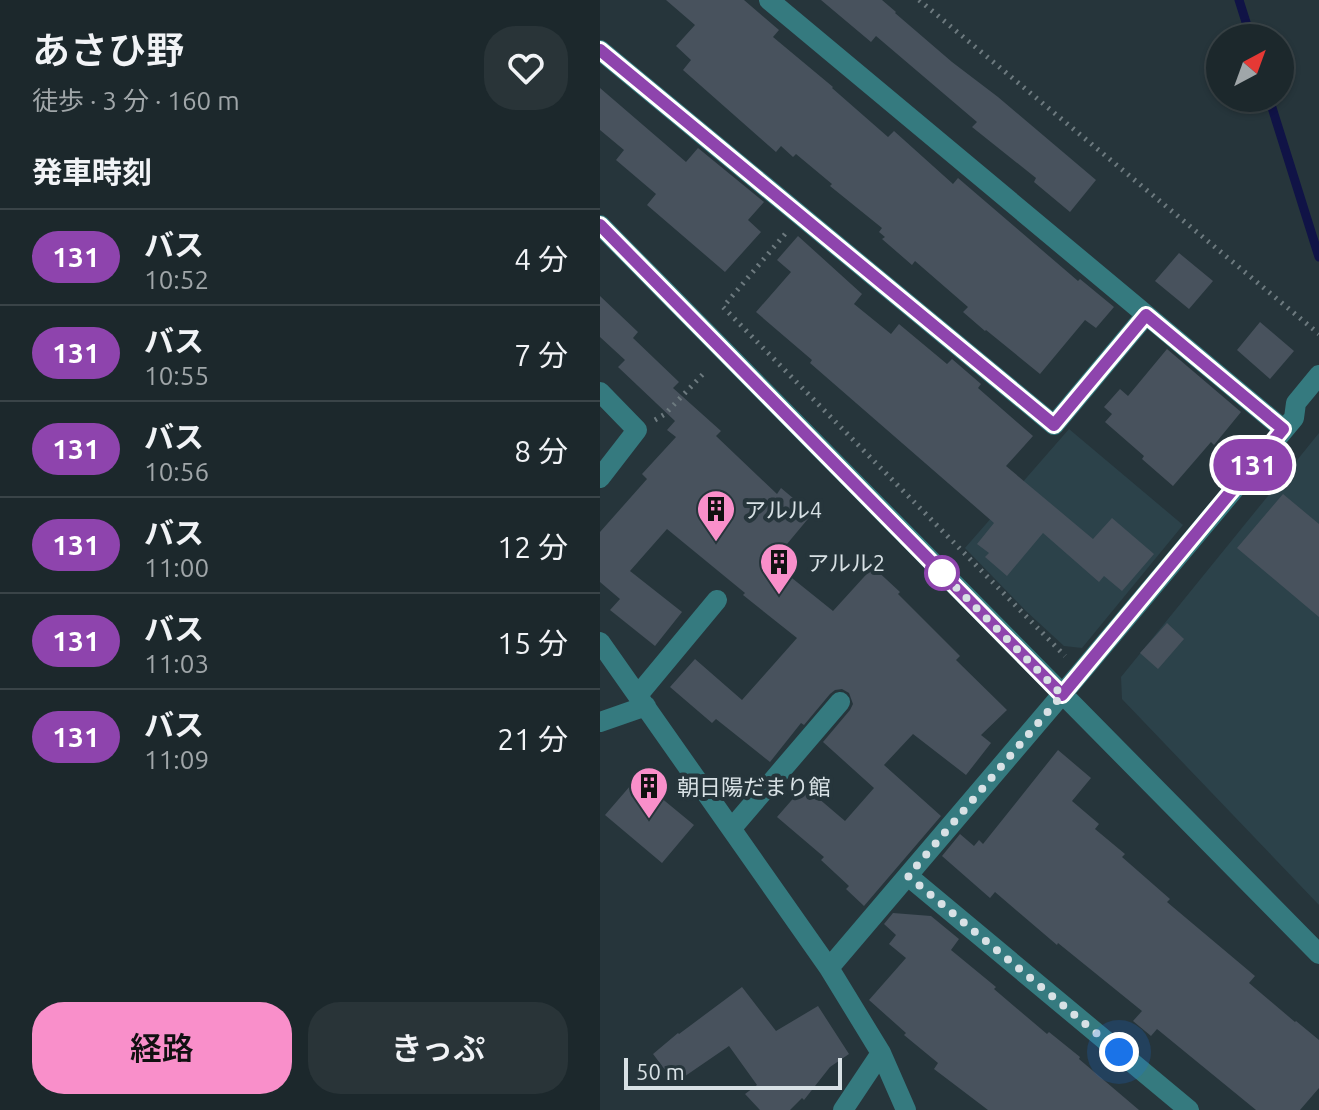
<!DOCTYPE html>
<html lang="ja">
<head>
<meta charset="utf-8">
<style>
	body { margin:0; font-family:Ubuntu,"Noto Sans JP",sans-serif; background:#293438; color:#f1f3f6; height:100vh; display:flex; flex-direction:column; font-size:30px; white-space:nowrap }
	* { box-sizing:border-box; margin:0 }
	p { font-size:26px; color:#a0a6a9 }
	.icon { flex:none; width:44px; height:44px; fill:none; stroke:currentColor; stroke-width:2; stroke-linecap:round; stroke-linejoin:round }
	.map { position:relative; flex:1; overflow:hidden }
	.panel { display:flex; flex-direction:column; background:#1c282c; width:600px }
	.panel>* { flex:none }
	.badge { padding:0 16px; border-radius:26px; font-size:28px; line-height:52px }
	.needle { width:52px; rotate:41deg }
	.fabs { position:absolute; left:606px; top:24px; display:grid; gap:16px }
	.fabs a { display:grid; place-items:center; width:88px; height:88px; border-radius:50%; background:#1c282c; box-shadow:0 2px 6px #0004,0 0 0 2px #3a4448; font-size:40px }
	.scale { position:absolute; left:24px; bottom:20px; width:218px; box-sizing:border-box; padding-left:8px; border:4px solid #d8e1e5; border-top:0; font-size:22px; line-height:28px; white-space:nowrap; color:#d8e1e5; -webkit-text-stroke:6px #26353b; paint-order:stroke }
	.you { position:absolute; width:40px; height:40px; margin:-20px; border:6px solid #fff; border-radius:50%; background:#1a73e8; box-shadow:0 0 0 12px #1a73e833 }
	.map>.badge { position:absolute; translate:-50% -50%; box-shadow:0 0 0 4px #fff }
	h2 { padding:0 32px; font-size:30px; line-height:72px }
	.round { display:grid; place-items:center; flex:none; width:84px; height:84px; border-radius:32px; background:#293438 }
	.overview { display:flex; align-items:center; justify-content:space-between; height:136px; padding:0 32px }
	h1 { font-size:38px; font-weight:600; line-height:60px }
	.cta { display:flex; gap:16px; margin-top:auto; padding:16px 32px }
	.cta a { flex:1; height:92px; border-radius:32px; background:#f98fca; color:#111; font-size:32px; font-weight:600; line-height:92px; text-align:center }
	.cta a+a { background:#293438; color:#f1f3f6 }
	ul { padding:0; list-style:none }
	li { display:flex; align-items:center; gap:24px; height:96px; padding:0 32px; border-top:2px solid #3a4448 }
	li div { flex:1 }
	li b { display:block; font-size:30px }
	li em { font-style:normal }
	li .badge { min-width:88px; font-weight:700; text-align:center }
	main { display:flex; flex:1; min-height:0 }
	.map>svg:first-child { display:block }
</style>
</head>
<body>
<main>
<section class="panel">
<div class="overview"><div><h1>あさひ野</h1><p>徒歩 · 3 分 · 160 m</p></div><a class="round"><svg class="icon" aria-label="heart" viewBox="0 0 24 24"><path d="M12 20l-8-8c-3-5 5-10 8-4 3-6 11-1 8 4z"/></svg></a></div>
<h2>発車時刻</h2>
<ul>
<li><span class="badge" style="background:#8e44ad;color:#fff">131</span><div><b>バス</b><p>10:52</p></div><em>4 分</em></li>
<li><span class="badge" style="background:#8e44ad;color:#fff">131</span><div><b>バス</b><p>10:55</p></div><em>7 分</em></li>
<li><span class="badge" style="background:#8e44ad;color:#fff">131</span><div><b>バス</b><p>10:56</p></div><em>8 分</em></li>
<li><span class="badge" style="background:#8e44ad;color:#fff">131</span><div><b>バス</b><p>11:00</p></div><em>12 分</em></li>
<li><span class="badge" style="background:#8e44ad;color:#fff">131</span><div><b>バス</b><p>11:03</p></div><em>15 分</em></li>
<li><span class="badge" style="background:#8e44ad;color:#fff">131</span><div><b>バス</b><p>11:09</p></div><em>21 分</em></li>
</ul>
<div class="cta"><a>経路</a><a>きっぷ</a></div>
</section>
<div class="map">
<svg width="719" height="1110" viewBox="0 0 719 1110">
	<rect width="100%" height="100%" fill="#26353b"/>
	<path fill="#2c424a" d="M469,429l114,96 -101,123 -18,-2 -38,-35 -61,-63z
		M719,433v472l-197,-206 -1,-22z"/>
	<g fill="none" stroke-linecap="round" stroke-linejoin="round">
		<path stroke="#101346" stroke-width="9" d="M639,0l12,38
			M669,98l50,159"/>
	</g>
	<path fill="#48525d" d="M66,0h78l35,30 -6,7 60,50 -1,1 56,49 6,-6 59,53 5,-6 120,103 2,-2 34,28 -18,21 -11,-8 -45,54 -54,-44 -1,1 -22,-19 5,-5 -53,-46 -3,4 -30,-26 3,-2 -6,-5 3,-4 -52,-42 2,-2 -36,-30 -3,3 -12,-11 -5,6 -93,-82 8,-10 -15,-14 19,-21z
		M221,0h61l14,12 -1,1 57,49 46,35 98,83 -26,32 -36,-30 2,-4 -64,-51 5,-5 -101,-86 -5,6z
		M0,88l86,74 12,-14 66,54 -16,18 13,12 -36,40 -78,-67 9,-11 -40,-34 8,-10 -24,-20z
		M198,236l64,58 -8,10 37,30 8,-10 48,40 5,-5 29,25 -3,4 55,48 -27,30 87,73 19,-21 42,36 -32,37 -18,-15 -5,6 -56,-49 -36,43 -22,-19 4,-4 -12,-9 17,-21 -184,-160 2,-3 -56,-48 35,-40 -14,-12z
		M579,253l34,28 -24,28 -34,-28z
		M0,296l38,36 -5,6 46,44 -6,6 48,43 -5,5 61,58 4,-6 31,26 -40,48 61,49 40,-44 27,25 -2,2 62,62 -4,4 51,50 -26,25 10,8 -25,32 -53,-41 -29,31 57,51 -77,90 -18,-17 3,-3 -28,-26 3,-3 -47,-40 27,-31 41,35 29,-33 -51,-46 27,-32 3,-6 -4,-11 -7,-4 -7,1 -5,4 -26,31 -3,-2 -31,39 -54,-43 -4,4 -42,-36 25,-28 47,41 55,-62 -54,-43 2,-2 -78,-64 -37,42 52,41 -27,34 -45,-36 10,-11 -20,-17v-50l47,-53 -5,-5 34,-37 -9,-7 8,-9 -57,-54 7,-7 -25,-23z
		M660,322l34,29 -24,28 -33,-29z
		M567,349l74,63 -27,33 -3,-3 -38,44 -31,-27 2,-3 -39,-34 7,-8 -8,-7 16,-18 8,7z
		M683,494l36,30v93l-82,-69z
		M567,623l17,16 -26,30 -18,-16z
		M458,750l33,28 -19,23 27,23 -4,5 30,25 -3,3 48,42 -3,3 88,74 -6,7 46,39 1,-1 23,19v48l-19,22h-44l-99,-81 -6,7 -18,-15 9,-10 -84,-68 -1,2 -62,-53 -5,6 -48,-42 18,-22 14,12 5,-6 4,4z
		M37,778l57,47 -32,38 -57,-48z
		M293,913l38,3 28,23 -8,11 45,37 -2,2 53,45 2,-2 31,25 -1,2 60,51h-151l-54,-41 4,-6 -34,-28 2,-2 -37,-33 37,-42 -17,-14 7,-9 -12,-11z
		M142,987l34,44 42,-25 31,48 -19,13 -26,33 -2,-2 -12,12h-30l-15,-16 12,-9 -28,-39 -54,37 -22,-29 25,-21 1,1z"/>
	<g fill="none" stroke-linecap="round" stroke-linejoin="round">
		<path stroke="#6d7a7f" stroke-width="5" stroke-dasharray="2 6" stroke-linecap="butt" d="M319,0l400,334
			M185,234l-62,73 342,349
			M55,420l10,-6 39,-41"/>
		<path stroke="#357a7f" stroke-width="20" d="M169,0l514,429
			M0,50l454,375 92,-110
			M0,225l719,729
			M0,392l37,38 -37,48
			M0,642l229,326 52,85 25,57
			M38,695l79,-95
			M0,722l46,-16
			M132,828l108,-126
			M308,876l281,234
			M229,968l252,-296 213,-254 2,-15 23,-28
			M243,1110l38,-57"/>
	</g>
	<g fill="none" stroke-linecap="round" stroke-linejoin="round">
		<defs>
			<path id="line" d="M0,50l454,375 92,-110 137,114 -221,266 -462,-470"/>
		</defs>
		<use href="#line" stroke="#fff" stroke-width="18"/>
		<use href="#line" stroke="#8e44ad" stroke-width="12"/>
		<path stroke="#d8e1e5" stroke-width="8" stroke-dasharray="0 14.4" d="M342,573l-8,-8 128,130 -154,181 211,176"/>
	</g>
	<defs>
		<symbol id="building-pin" viewBox="-11 -11 22 30"><path d="M0 17L-7.5 6A9.5 9.5 0 1 1 7.5 6Z" fill="#f98fca" stroke="#26353b"/><path d="M-4-6H4V6H1V3H-1V6H-4ZM-2.5-4.3h1.7v1.8h-1.7ZM.8-4.3h1.7v1.8H.8ZM-2.5-1h1.7V.8h-1.7ZM.8-1h1.7V.8H.8Z" fill="#111"/></symbol>
	</defs>
	<g fill-rule="evenodd">
		<use href="#building-pin" x="94" y="487" width="44" height="60"/>
		<use href="#building-pin" x="157" y="540" width="44" height="60"/>
		<use href="#building-pin" x="27" y="764" width="44" height="60"/>
	</g>
	<circle fill="#fff" stroke="#8e44ad" stroke-width="4" cx="342" cy="573" r="16"/>
	<g text-anchor="middle" dominant-baseline="central" stroke-width="8" stroke-linejoin="round" paint-order="stroke">
		<g font-size="22" fill="#d8e1e5" stroke="#26353b" text-anchor="start">
			<text x="144" y="509">アルル4</text>
			<text x="207" y="562">アルル2</text>
			<text x="77" y="786">朝日陽だまり館</text>
		</g>
	</g>
</svg>
<div class="fabs">
<a><svg class="needle" viewBox="-14 -14 28 28"><path d="M0-13l5 13h-10z" fill="#e53935"/><path d="M0 13l5-13h-10z" fill="#a0a6a9"/></svg></a>
</div>
<div class="scale">50 m</div>
<div class="you" style="left:519px;top:1052px"></div>
<b class="badge" style="left:653px;top:465px;background:#8e44ad;color:#fff">131</b>
</div>
</main>
</body>
</html>
